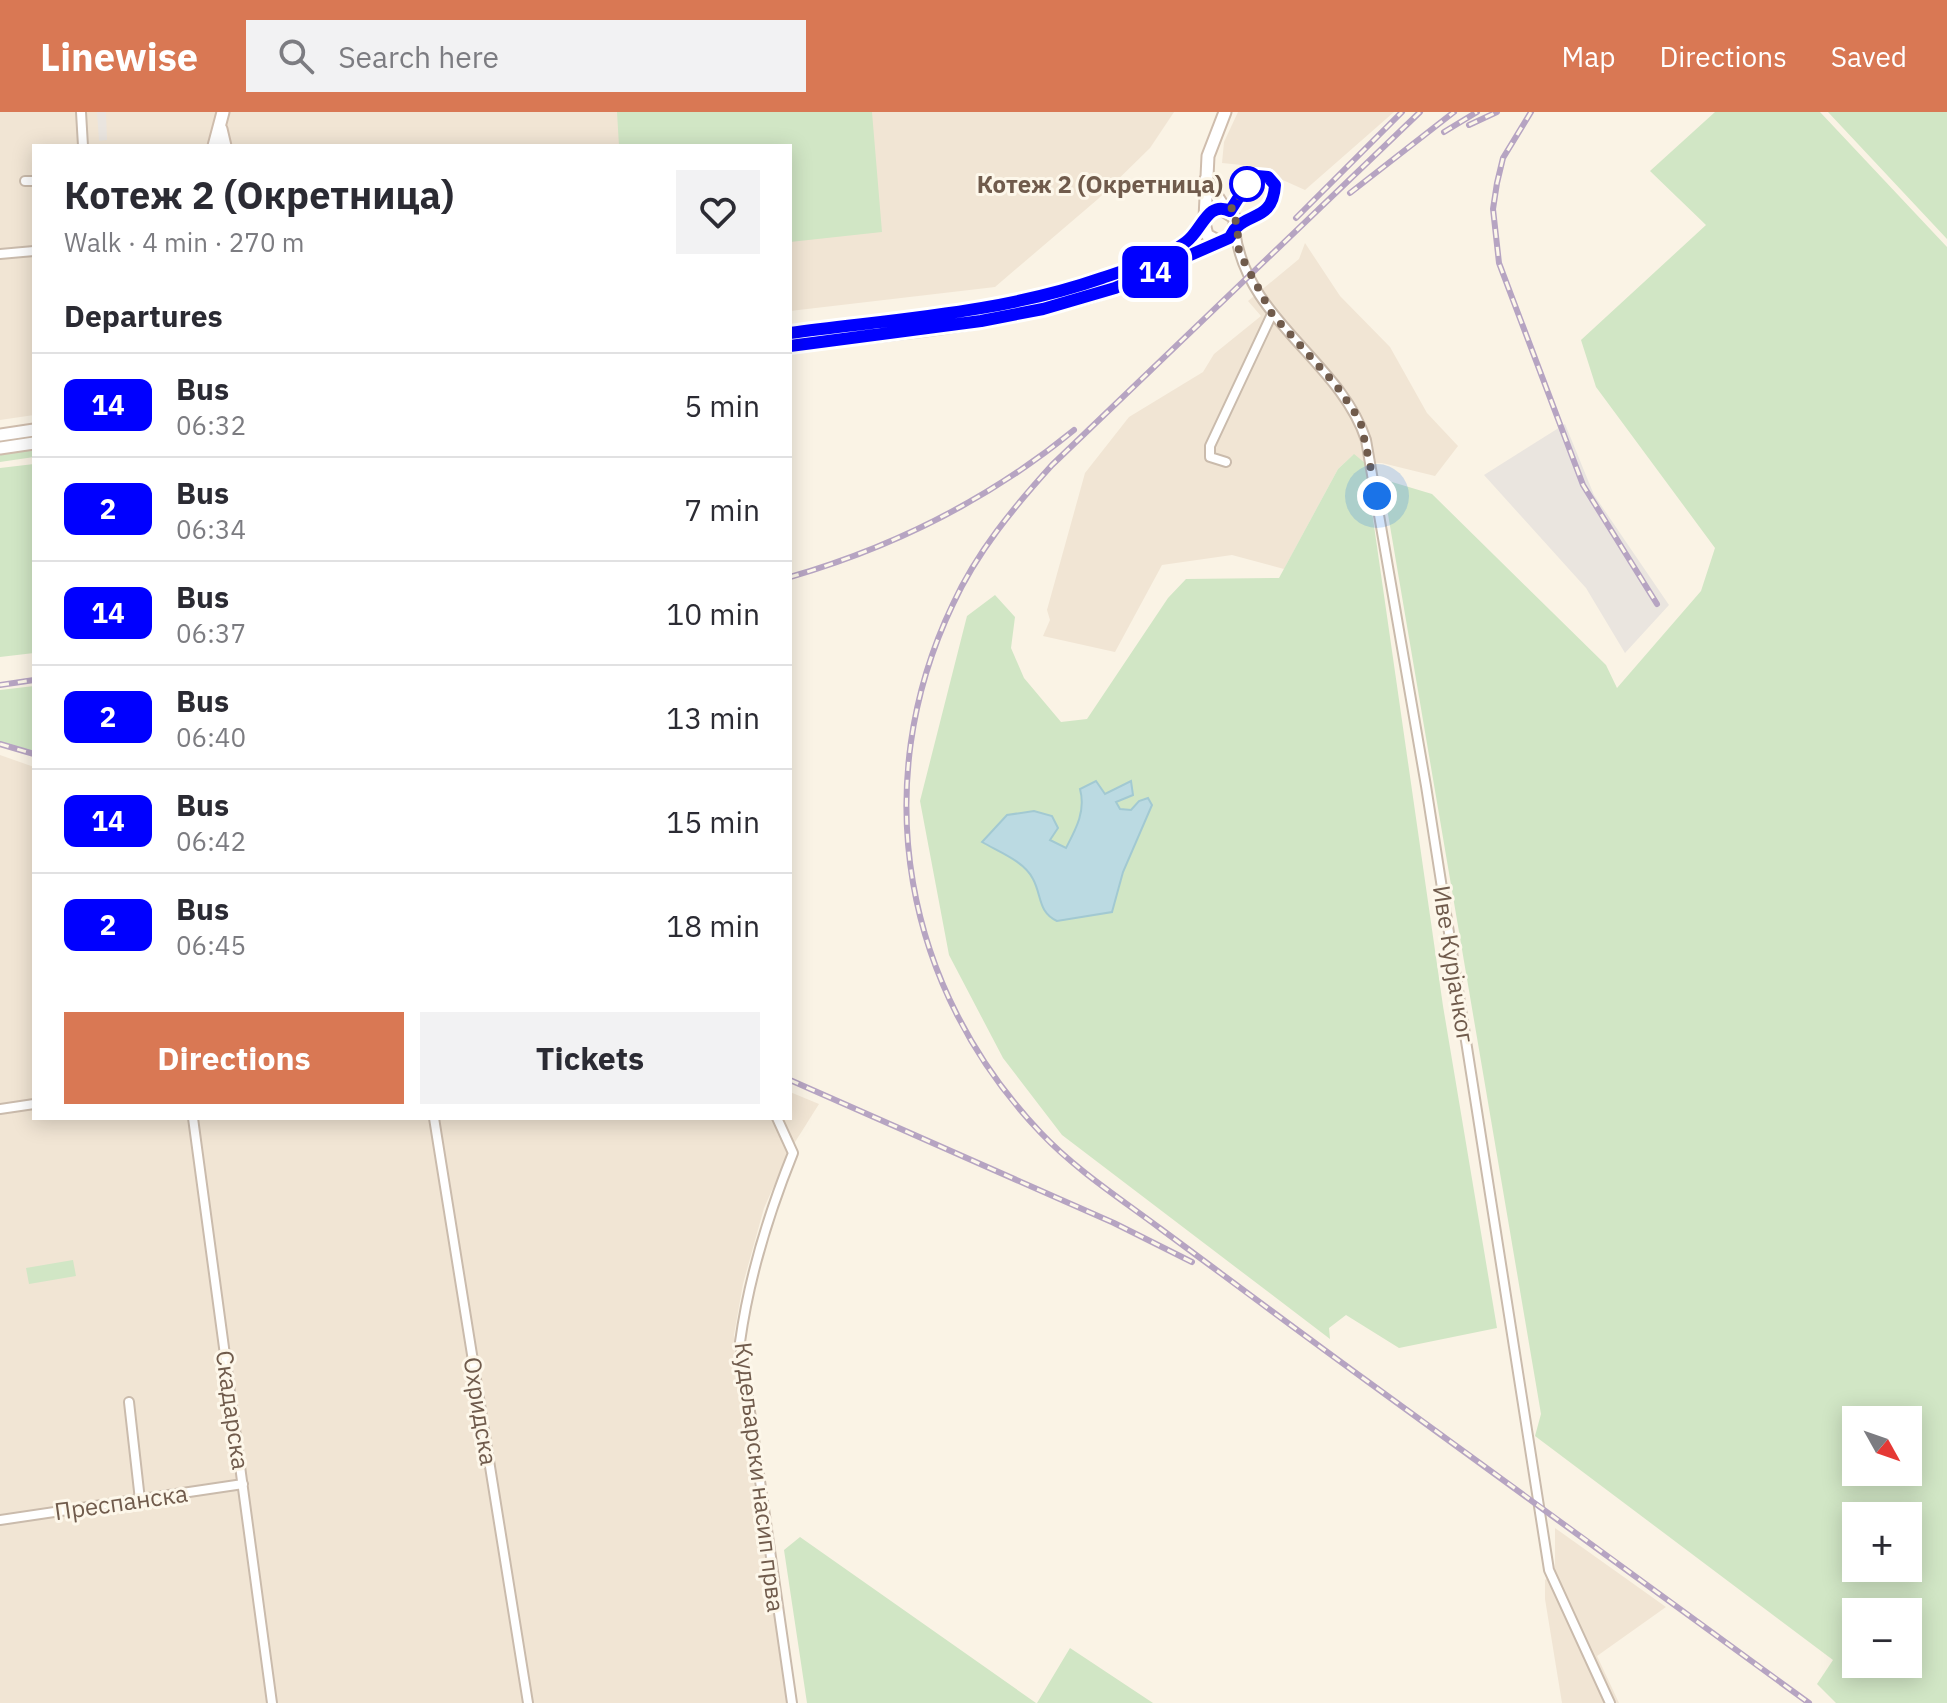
<!DOCTYPE html>
<html lang="en">
<head>
<meta charset="utf-8">
<style>
	body { margin:0; font-family:"IBM Plex Sans",sans-serif; background:#f2f2f3; color:#2b2b33; height:100vh; display:flex; flex-direction:column; font-size:30px; white-space:nowrap }
	* { box-sizing:border-box; margin:0 }
	p { font-size:26px; color:#7c7c81 }
	.icon { flex:none; width:44px; height:44px; fill:none; stroke:currentColor; stroke-width:2; stroke-linecap:round; stroke-linejoin:round }
	.map { position:relative; flex:1; overflow:hidden }
	.details { position:absolute; left:32px; top:32px; width:760px; height:976px; display:flex; flex-direction:column; background:#fff; border-radius:0px; box-shadow:0 4px 20px #0003 }
	.details>* { flex:none }
	.badge { padding:0 16px; border-radius:12px; font-size:28px; line-height:52px }
	.needle { width:52px; rotate:130deg }
	.tools { position:absolute; left:1842px; top:1294px; display:grid; gap:16px }
	.tools a { display:grid; place-items:center; width:80px; height:80px; border-radius:0px; background:#fff; box-shadow:0 4px 20px #0003; font-size:40px }
	.you { position:absolute; width:40px; height:40px; margin:-20px; border:6px solid #fff; border-radius:50%; background:#1a73e8; box-shadow:0 0 0 12px #1a73e833 }
	.map>.badge { position:absolute; translate:-50% -50%; box-shadow:0 0 0 4px #fff }
	h2 { padding:0 32px; font-size:30px; line-height:72px }
	.round { display:grid; place-items:center; flex:none; width:84px; height:84px; border-radius:0px; background:#f2f2f3 }
	.head { display:flex; align-items:center; justify-content:space-between; height:136px; padding:0 32px }
	h1 { font-size:38px; font-weight:800; line-height:60px }
	.cta { display:flex; gap:16px; margin-top:auto; padding:16px 32px }
	.cta a { flex:1; height:92px; border-radius:0px; background:#d97854; color:#fff; font-size:32px; font-weight:800; line-height:92px; text-align:center }
	.cta a+a { background:#f2f2f3; color:#2b2b33 }
	ul { padding:0; list-style:none }
	li { display:flex; align-items:center; gap:24px; height:104px; padding:0 32px; border-top:2px solid #e1e1e2 }
	li div { flex:1 }
	li b { display:block; font-size:30px }
	li em { font-style:normal }
	li .badge { min-width:88px; font-weight:700; text-align:center }
	header { display:flex; align-items:center; gap:48px; box-sizing:border-box; height:112px; padding:0 40px; background:#d97854; color:#fff }
	header strong { font-size:38px }
	nav { display:flex; gap:44px; margin-inline-start:auto; font-size:28px }
	.search { width:560px; height:72px; background:#f2f2f3; display:flex; align-items:center; gap:20px; box-sizing:border-box; padding:0 28px; border-radius:0px; color:#7c7c81; font-size:30px }
	.map>svg:first-child { display:block }
</style>
</head>
<body>
<header>
<strong>Linewise</strong>
<div class="search"><svg class="icon" aria-label="search" viewBox="0 0 24 24"><circle cx="10" cy="10" r="6"/><path d="M15 15l6 6"/></svg>Search here</div>
<nav><a>Map</a><a>Directions</a><a>Saved</a></nav>
</header>
<div class="map">
<svg width="1947" height="1591" viewBox="0 0 1947 1591">
	<rect width="100%" height="100%" fill="#faf3e5"/>
	<path fill="#f1e5d4" d="M0,0h1174l-24,36 -52,51 -103,88 -205,24v-165h-756v269l-34,5z
		M1238,0h156l-89,78 -53,-24 -30,-3 2,-21z
		M1305,131l35,53 50,51 37,66 31,33 -23,30 -53,-13h-17l-12,-8 -15,14 -54,100 -52,-14 -70,10 -47,87 -72,-16 7,-16 -3,-10 38,-137 44,-56 74,-45 11,-18 47,-38 -13,-15 51,-42z
		M0,643l34,12v351h756v-26l29,12 -29,46 -26,58 -21,76 -9,51 20,151 36,217h-790z
		M1555,1416l111,79 -69,49 22,47h-57l-17,-104v-19l10,-8z"/>
	<path fill="#eae5df" d="M97,0h9l1,28 -8,1z
		M1565,312l29,71 75,110 -44,48 -39,-65 -102,-113z"/>
	<path fill="#d1e6c5" fill-rule="evenodd" d="M617,0h255l10,120 -92,10v-96h-171z
		M1715,0h105l127,135v1456h-111l-19,-19 16,-24 -298,-224 6,-22 -159,-935 50,15 174,171 11,23 84,-97 14,-43 -119,-161 -15,-47 125,-115 -56,-54zM1856,1308h52v52h-52zM1856,1404h52v52h-52zM1856,1500h52v52h-52z
		M1828,0h119v127z
		M34,337v8l-34,5v-9z
		M1354,342l11,9 78,543 54,322 -98,20 -53,-33 -17,13 1,11 -268,-204 -59,-77 -54,-103 -29,-154 47,-185 28,-21 20,22 -4,31 13,30 37,44 26,-3 81,-121 18,-19 93,-1 59,-109z
		M34,352v189l-34,4v-189z
		M34,574v67l-34,-11v-52z
		M73,1148l3,16 -47,8 -3,-16z
		M800,1425l236,166h-229l-23,-153z
		M1070,1536l83,55h-116z"/>
	<path fill="#bbdae2" stroke="#a2c9d2" stroke-width="2" d="M1096,669l9,13 26,-13 2,14 -17,7 4,7 11,1 8,-9 9,-3 4,7 -29,67 -11,40 -55,9c-19,-9 -15,-25 -24,-42 -9,-18 -34,-27 -51,-37l25,-27 27,-4 18,5 6,12 -8,12 16,8c10,-19 20,-37 14,-59z"/>
	<g fill="none" stroke-linecap="round" stroke-linejoin="round">
		<defs>
			<path id="minor" d="M81,0l2,34
				M25,69h9
				M1235,119c11,89 105,130 131,209l60,346 123,784 61,133
				M0,142l34,-3
				M1226,350l-16,-5v-11l62,-132
				M0,997l34,-5
				M193,1006l79,585
				M434,1006l94,585
				M777,1006l16,35c-25,62 -44,124 -53,189l52,361
				M129,1290l11,98
				M0,1408l243,-36"/>
			<path id="secondary" d="M221,17l4,17
				M214,34l9,-34
				M1206,67l19,30
				M1205,106l3,-62 17,-44
				M790,221c96,-13 355,-33 414,-110
				M790,234c96,-12 195,-19 288,-46 53,-14 102,-41 151,-62l6,-7v-13l-15,-10 -13,6 -3,9 3,12 11,6
				M0,323l34,-5
				M0,336l34,-5"/>
		</defs>
		<use href="#minor" stroke="#cabbac" stroke-width="12"/>
		<use href="#secondary" stroke="#cfbdad" stroke-width="15"/>
		<use href="#minor" stroke="#fff" stroke-width="8"/>
		<use href="#secondary" stroke="#fff" stroke-width="11"/>
		<defs>
			<path id="rail" d="M1420,0l-368,353c-39,43 -75,87 -99,139 -87,182 -49,385 88,529 35,37 80,66 120,96 69,51 137,102 206,152 148,107 295,215 442,322
				M1531,0l-28,46 -6,25 -4,26 6,54 84,222 74,119
				M1469,13l28,-13
				M1444,20l33,-20
				M1350,81l104,-81
				M1296,106l106,-106
				M790,465c104,-30 201,-79 284,-147
				M0,573l34,-5
				M0,632l34,10
				M790,968l324,143 78,39"/>
		</defs>
		<use href="#rail" stroke="#b6a4c2" stroke-width="6"/>
		<use href="#rail" stroke="#fdf7ea" stroke-width="3" stroke-dasharray="9" stroke-linecap="butt"/>
	</g>
	<g fill="none" stroke-linecap="round" stroke-linejoin="round">
		<defs>
			<path id="line" d="M790,221c104,-14 212,-20 312,-55 26,-9 62,-19 84,-36 16,-11 21,-42 44,-31l16,-25 11,-10 11,1 7,8c-2,34 -24,28 -38,42 -4,3 -5,8 -8,11l-114,50 -72,21 -62,12 -191,25"/>
		</defs>
		<use href="#line" stroke="#fff" stroke-width="18"/>
		<use href="#line" stroke="#00f" stroke-width="12"/>
		<path stroke="#705b4c" stroke-width="8" stroke-dasharray="0 14.4" d="M1247,72l-17,27 7,12 2,29 33,62 64,71 24,35 17,76"/>
	</g>
	<circle fill="#fff" stroke="#00f" stroke-width="4" cx="1247" cy="72" r="16"/>
	<g text-anchor="middle" dominant-baseline="central" stroke-width="6" stroke-linejoin="round" paint-order="stroke">
		<g font-size="24" font-weight="bold" fill="#705b4c" stroke="#fdf7ea" text-anchor="end">
			<text x="1223" y="72">Котеж 2 (Окретница)</text>
		</g>
		<g font-size="24" fill="#705b4c" stroke="#fdf7ea">
			<text transform="translate(1454 852) rotate(81)">Иве Курјачког</text>
			<text transform="translate(233 1298) rotate(82)">Скадарска</text>
			<text transform="translate(481 1299) rotate(81)">Охридска</text>
			<text transform="translate(760 1365) rotate(83)">Кудељарски насип прва</text>
			<text transform="translate(121 1390) rotate(-8)">Преспанска</text>
		</g>
	</g>
</svg>
<div class="tools">
<a><svg class="needle" viewBox="-14 -14 28 28"><path d="M0-13l5 13h-10z" fill="#e53935"/><path d="M0 13l5-13h-10z" fill="#7c7c81"/></svg></a>
<a>+</a>
<a>−</a>
</div>
<div class="you" style="left:1377px;top:384px"></div>
<b class="badge" style="left:1155px;top:160px;background:#00f;color:#fff">14</b>
<section class="details">
<div class="head"><div><h1>Котеж 2 (Окретница)</h1><p>Walk · 4 min · 270 m</p></div><a class="round"><svg class="icon" aria-label="heart" viewBox="0 0 24 24"><path d="M12 20l-8-8c-3-5 5-10 8-4 3-6 11-1 8 4z"/></svg></a></div>
<h2>Departures</h2>
<ul>
<li><span class="badge" style="background:#00f;color:#fff">14</span><div><b>Bus</b><p>06:32</p></div><em>5 min</em></li>
<li><span class="badge" style="background:#00f;color:#fff">2</span><div><b>Bus</b><p>06:34</p></div><em>7 min</em></li>
<li><span class="badge" style="background:#00f;color:#fff">14</span><div><b>Bus</b><p>06:37</p></div><em>10 min</em></li>
<li><span class="badge" style="background:#00f;color:#fff">2</span><div><b>Bus</b><p>06:40</p></div><em>13 min</em></li>
<li><span class="badge" style="background:#00f;color:#fff">14</span><div><b>Bus</b><p>06:42</p></div><em>15 min</em></li>
<li><span class="badge" style="background:#00f;color:#fff">2</span><div><b>Bus</b><p>06:45</p></div><em>18 min</em></li>
</ul>
<div class="cta"><a>Directions</a><a>Tickets</a></div>
</section>
</div>
</body>
</html>
